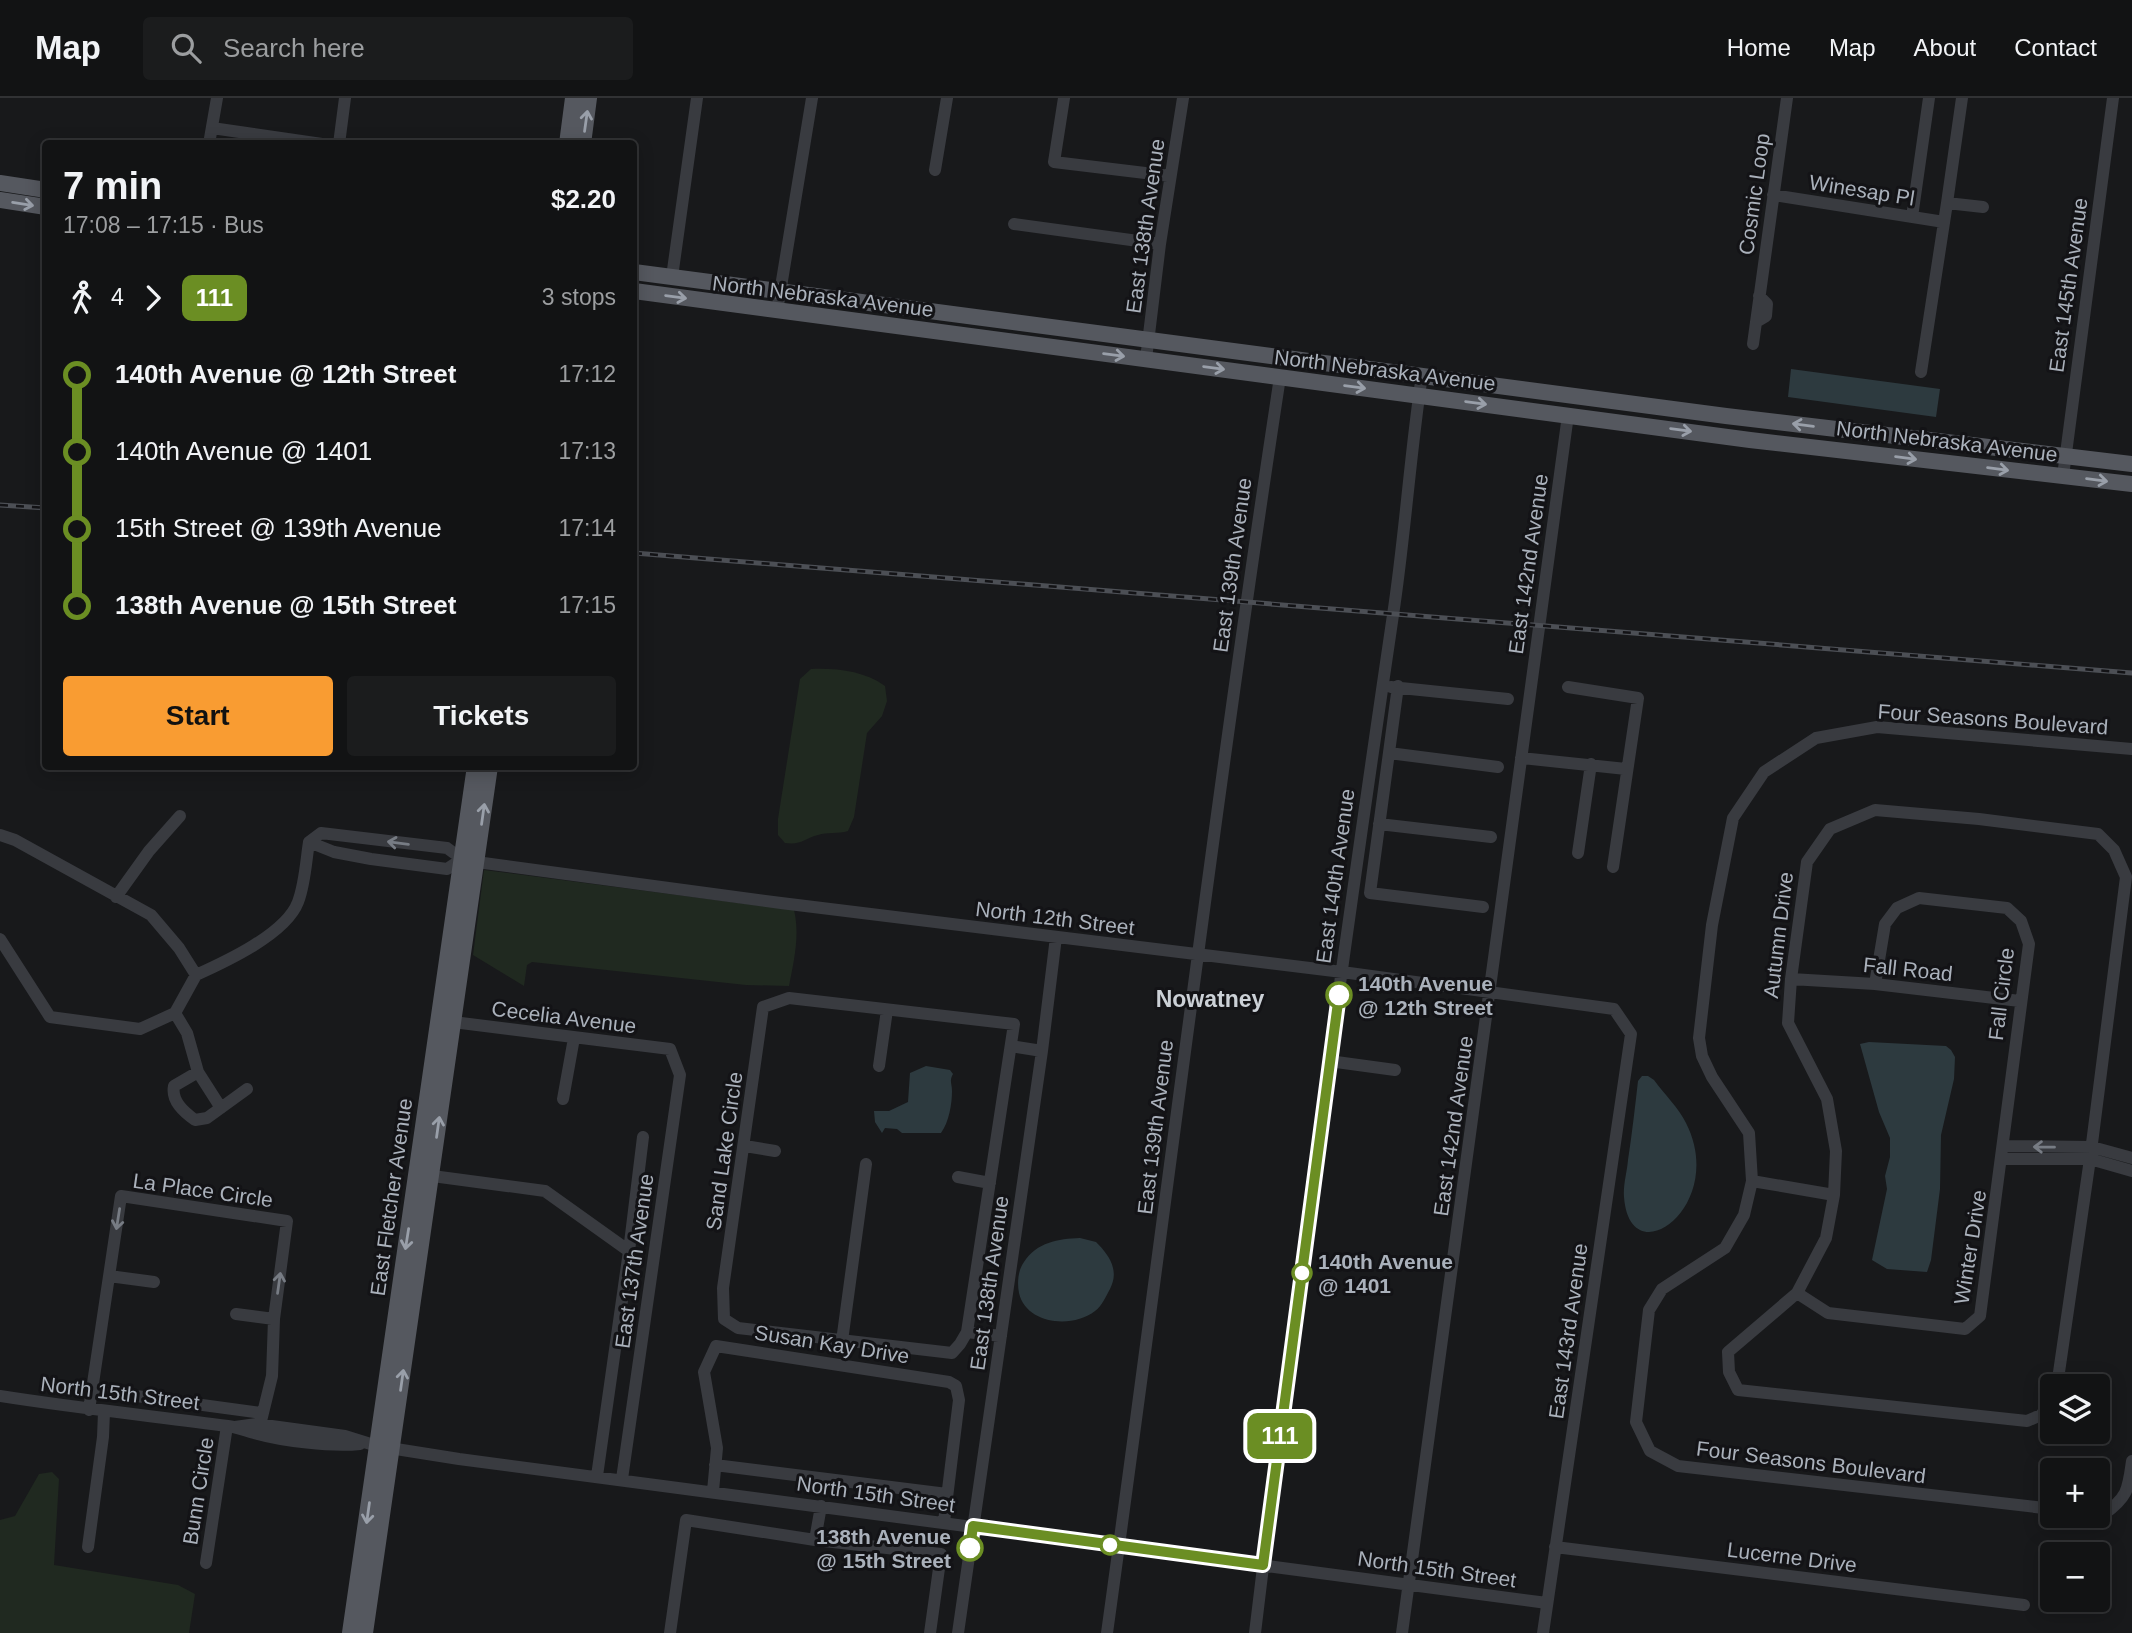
<!DOCTYPE html>
<html lang="en">
<head>
<meta charset="utf-8">
<style>
	body { margin:0; font-family:Arial,sans-serif; background:#1b1c1d; color:#f1f3f6; height:100vh; display:flex; flex-direction:column; font-size:26px; white-space:nowrap }
	* { box-sizing:border-box; margin:0 }
	p { font-size:23px; color:#9c9ea0 }
	.icon { flex:none; width:38px; height:38px; fill:none; stroke:currentColor; stroke-width:2; stroke-linecap:round; stroke-linejoin:round }
	.map { position:relative; flex:1; overflow:hidden }
	.details { position:absolute; left:42px; top:42px; width:595px; height:630px; display:flex; flex-direction:column; background:#121314; border-radius:7px; box-shadow:0 4px 18px #0003,0 0 0 2px #313234 }
	.details>* { flex:none }
	.badge { padding:0 14px; border-radius:10px; font-size:24px; line-height:46px }
	.fabs { position:absolute; left:2040px; top:1276px; display:grid; gap:14px }
	.fabs a { display:grid; place-items:center; width:70px; height:70px; border-radius:7px; background:#121314; box-shadow:0 4px 18px #0003,0 0 0 2px #313234; font-size:35px }
	.map>.badge { position:absolute; translate:-50% -50%; box-shadow:0 0 0 4px #fff }
	.legs { display:flex; align-items:center; gap:10px; height:77px; padding:0 21px; font-size:23px }
	.legs p { margin-inline-start:auto }
	.overview { display:flex; align-items:center; justify-content:space-between; height:119px; padding:0 21px }
	h1 { font-size:38px; font-weight:700; line-height:52px }
	.button { display:flex; gap:14px; margin-top:auto; padding:14px 21px }
	.button a { flex:1; height:80px; border-radius:7px; background:#f99c32; color:#111; font-size:28px; font-weight:700; line-height:80px; text-align:center }
	.button a+a { background:#1b1c1d; color:#f1f3f6 }
	ul { padding:0 21px; list-style:none }
	li { display:flex; align-items:center; gap:24px; height:77px; font-size:26px }
	li i { display:grid; place-items:center; width:10px; height:100%; margin:0 9px; background:currentColor }
	li i::after { content:''; width:18px; height:18px; margin:-9px; border:5px solid; border-radius:50%; background:#121314 }
	li p { margin-inline-start:auto }
	li:first-child i { background:linear-gradient(#0000 50%,currentColor 0) }
	li:last-child i { background:linear-gradient(currentColor 50%,#0000 0) }
	header { display:flex; align-items:center; gap:42px; box-sizing:border-box; height:98px; padding:0 35px; background:#121314; border-bottom:2px solid #313234 }
	header strong { font-size:33px }
	nav { display:flex; gap:38px; margin-inline-start:auto; font-size:24px }
	.search { width:490px; height:63px; background:#1b1c1d; display:flex; align-items:center; gap:18px; box-sizing:border-box; padding:0 24px; border-radius:7px; color:#9c9ea0; font-size:26px }
	.map>svg:first-child { display:block }
</style>
</head>
<body>
<header>
<strong>Map</strong>
<div class="search"><svg class="icon" aria-label="search" viewBox="0 0 24 24"><circle cx="10" cy="10" r="6"/><path d="M15 15l6 6"/></svg>Search here</div>
<nav><a>Home</a><a>Map</a><a>About</a><a>Contact</a></nav>
</header>
<div class="map">
<svg width="2132" height="1535" viewBox="0 0 2132 1535">
	<rect width="100%" height="100%" fill="#18191b"/>
	<path fill="#202920" d="M811,571c26,-1 53,2 74,17l2,15 -5,15 -15,17 -13,84 -6,14c-10,3 -21,1 -30,4 -15,4 -16,10 -33,8l-7,-8v-16l22,-140z
		M484,772l310,40c6,25 0,51 -5,76l-43,-1 -214,-23 -5,3 -3,21 -51,-31z
		M52,1374l7,7 -5,86 124,20 17,9 -6,39h-189v-113l15,-4 24,-42z"/>
	<path fill="#2d3a3f" d="M1791,271l149,20 -4,28 -148,-20z
		M1869,944l77,4 5,4 4,7 -1,22 -13,56 -1,54 -9,71 -4,12 -40,-3 -15,-9 15,-71 -2,-13 5,-19v-19l-11,-26 -19,-68z
		M926,968l24,4 3,4c-4,7 -1,9 -1,17 0,13 -3,31 -11,42h-39l-5,-4 -12,-1 -3,5 -7,-11 -1,-11h15l19,-9 2,-29z
		M1642,978h6l6,4c10,14 25,28 32,43 42,83 -56,154 -62,74 -1,-12 3,-25 4,-37 4,-26 7,-53 10,-79z
		M1080,1140l16,4c7,7 15,16 17,26 2,9 0,14 -3,21 -4,7 -8,17 -15,22 -23,18 -69,13 -76,-18 -2,-10 -1,-23 5,-31 13,-20 34,-23 56,-24z"/>
	<g fill="none" stroke-linecap="round" stroke-linejoin="round">
		<path stroke="#393b40" stroke-width="12" d="M1064,0l-10,64 116,14
			M212,30l110,16
			M209,46l8,-46
			M339,46l6,-46
			M935,72l12,-72
			M1773,97l171,27
			M1947,105l15,-105
			M1912,119l17,-119
			M1014,126l146,20
			M672,179l25,-179
			M777,213l35,-213
			M1756,224l10,-6 1,-12 -8,-8
			M1753,246l34,-246
			M1146,261l14,-115 23,-146
			M1921,274l26,-169 36,4
			M2063,378l50,-378
			M1398,588l-28,207 113,14
			M1391,589l117,12
			M1568,589l70,11 -25,169
			M1389,655l109,14
			M1521,660l105,11
			M1379,726l112,13
			M0,737l15,5 136,75 28,33 17,27 -21,38 -35,16 -90,-12 -50,-78
			M309,744l25,10 37,7 76,10 15,-10
			M1578,755l13,-89
			M469,763l312,42 561,69 272,37 17,25 -88,599
			M116,799l33,-46 31,-35
			M196,877c29,-13 90,-41 102,-73 7,-18 8,-41 11,-60l12,-9 126,15 15,11
			M1791,881l84,5 145,17
			M789,900l225,26 -47,308 -7,12 -8,9 -214,-25 -14,-9 -1,-31 40,-281z
			M175,915l12,20 11,39 -24,14c-3,15 10,26 21,34l12,-2 40,-29
			M453,924l217,27 10,26 -58,404
			M1011,948l31,5
			M1329,963l66,9
			M879,968l8,-56
			M198,974l23,36
			M563,1001l11,-61
			M745,1048l30,5
			M2003,1048l89,1 40,11
			M2002,1061h88l42,12
			M425,1077l120,16 84,60
			M958,1079l32,6
			M1752,1083l82,14
			M109,1178l45,6
			M1797,1195l31,20 137,16 15,-13 49,-372 -8,-23 -14,-13 -88,-10 -22,10 -12,16 -10,60
			M236,1216l38,5
			M967,1234l34,4
			M842,1243l24,-177
			M92,1292l169,23
			M0,1298c76,12 152,20 228,30 9,1 17,5 26,7 28,8 77,14 106,11
			M2053,1302l-12,15 -14,6 -289,-31 -9,-18 -1,-20 69,-59 29,-55 8,-43 2,-44 -9,-52 -39,-76 3,-44 16,-117 23,-33 45,-19 104,9 119,15 16,16 12,27 -36,282 -33,227
			M89,1312l32,-214 166,25 -13,98 -2,57 -12,49
			M235,1329l22,-3 88,12 32,10 82,13 1088,144
			M715,1367l232,29
			M597,1378l32,-225 14,-114
			M713,1393l4,-43 -13,-76 12,-26 233,36 7,4 3,14 -15,122
			M2053,1411l-375,-43 -28,-15 -14,-29 13,-112 13,-21 63,-41 19,-33 8,-34 -3,-48 -37,-56 -10,-21 -3,-18 13,-113 21,-107 31,-46 52,-34 61,-11 255,22
			M2098,1417h5c25,-18 25,-25 29,-54
			M815,1442l6,-34
			M88,1449l15,-110 1,-25
			M1555,1449l469,58
			M206,1465l21,-137
			M670,1535l16,-113 129,20 126,14 -11,79
			M958,1535l84,-582 14,-114
			M1107,1535c58,-419 109,-838 173,-1256
			M1255,1535c41,-340 88,-679 138,-1018 12,-79 17,-160 29,-240
			M1402,1535l166,-1218"/>
		<path stroke="#55585f" stroke-width="16" d="M567,46l6,-46
			M583,46l6,-46
			M0,85l46,7
			M0,102l46,7
			M634,174l1092,144 406,48
			M634,193l1116,149 382,44
			M350,1535l125,-867
			M365,1535l125,-867"/>
		<defs>
			<path id="rail" d="M0,407l46,3
				M634,455l1498,120"/>
		</defs>
		<use href="#rail" stroke="#4c4f55" stroke-width="5"/>
		<use href="#rail" stroke="#131316" stroke-width="2.5" stroke-dasharray="8" stroke-linecap="butt"/>
	</g>
	<defs><path id="oneway-shaft" d="M-6 0H5M1.5-3L5.5 0L1.5 3" fill="none" stroke-width="1.6" stroke-linecap="round" stroke-linejoin="round" transform="scale(1.75)"/></defs>
	<g stroke="#999fa9">
		<use href="#oneway-shaft" transform="translate(586 23) rotate(-82)"/>
		<use href="#oneway-shaft" transform="translate(23 106) rotate(9)"/>
		<use href="#oneway-shaft" transform="translate(676 199) rotate(8)"/>
		<use href="#oneway-shaft" transform="translate(1114 257) rotate(7)"/>
		<use href="#oneway-shaft" transform="translate(1214 270) rotate(8)"/>
		<use href="#oneway-shaft" transform="translate(1355 289) rotate(7)"/>
		<use href="#oneway-shaft" transform="translate(1476 305) rotate(8)"/>
		<use href="#oneway-shaft" transform="translate(1803 327) rotate(-173)"/>
		<use href="#oneway-shaft" transform="translate(1681 332) rotate(8)"/>
		<use href="#oneway-shaft" transform="translate(1906 360) rotate(7)"/>
		<use href="#oneway-shaft" transform="translate(1998 371) rotate(7)"/>
		<use href="#oneway-shaft" transform="translate(2097 382) rotate(7)"/>
		<use href="#oneway-shaft" transform="translate(483 716) rotate(-82)"/>
		<use href="#oneway-shaft" transform="translate(438 1029) rotate(-82)"/>
		<use href="#oneway-shaft" transform="translate(407 1141) rotate(99)"/>
		<use href="#oneway-shaft" transform="translate(402 1282) rotate(-82)"/>
		<use href="#oneway-shaft" transform="translate(368 1415) rotate(98)"/>
	</g>
	<g stroke="#777c84">
		<use href="#oneway-shaft" transform="translate(398 745) rotate(-173)"/>
		<use href="#oneway-shaft" transform="translate(2044 1049) rotate(-179)"/>
		<use href="#oneway-shaft" transform="translate(118 1121) rotate(99)"/>
		<use href="#oneway-shaft" transform="translate(279 1185) rotate(-82)"/>
	</g>
	<g fill="none" stroke-linecap="round" stroke-linejoin="round">
		<defs>
			<path id="line-1" d="M970,1450l3,-22 290,39 76,-570"/>
		</defs>
		<use href="#line-1" stroke="#fff" stroke-width="16"/>
		<use href="#line-1" stroke="#6b8e23" stroke-width="10"/>
	</g>
	<g fill="#fff" stroke="#6b8e23" stroke-width="3.5">
		<circle cx="1339" cy="897" r="12"/>
		<circle cx="1302" cy="1175" r="9"/>
		<circle cx="1110" cy="1447" r="9"/>
		<circle cx="970" cy="1450" r="12"/>
	</g>
	<g text-anchor="middle" dominant-baseline="central" stroke-width="6" stroke-linejoin="round" paint-order="stroke">
		<g font-size="21" fill="#aab1bb" stroke="#131316">
			<text transform="translate(1862 92) rotate(9)">Winesap Pl</text>
			<text transform="translate(1754 96) rotate(-82)">Cosmic Loop</text>
			<text transform="translate(1145 128) rotate(-82)">East 138th Avenue</text>
			<text transform="translate(2068 187) rotate(-82)">East 145th Avenue</text>
			<text transform="translate(823 198) rotate(7)">North Nebraska Avenue</text>
			<text transform="translate(1385 272) rotate(7)">North Nebraska Avenue</text>
			<text transform="translate(1947 343) rotate(7)">North Nebraska Avenue</text>
			<text transform="translate(1528 466) rotate(-82)">East 142nd Avenue</text>
			<text transform="translate(1232 467) rotate(-82)">East 139th Avenue</text>
			<text transform="translate(1993 621) rotate(4)">Four Seasons Boulevard</text>
			<text transform="translate(1335 778) rotate(-82)">East 140th Avenue</text>
			<text transform="translate(1055 820) rotate(7)">North 12th Street</text>
			<text transform="translate(1778 837) rotate(-83)">Autumn Drive</text>
			<text transform="translate(1908 871) rotate(6)">Fall Road</text>
			<text transform="translate(2001 896) rotate(-83)">Fall Circle</text>
			<text transform="translate(564 919) rotate(7)">Cecelia Avenue</text>
			<text transform="translate(1453 1028) rotate(-82)">East 142nd Avenue</text>
			<text transform="translate(1155 1029) rotate(-83)">East 139th Avenue</text>
			<text transform="translate(724 1053) rotate(-82)">Sand Lake Circle</text>
			<text transform="translate(203 1092) rotate(8)">La Place Circle</text>
			<text transform="translate(391 1099) rotate(-82)">East Fletcher Avenue</text>
			<text transform="translate(1970 1149) rotate(-81)">Winter Drive</text>
			<text transform="translate(634 1163) rotate(-82)">East 137th Avenue</text>
			<text transform="translate(989 1185) rotate(-82)">East 138th Avenue</text>
			<text transform="translate(1568 1233) rotate(-82)">East 143rd Avenue</text>
			<text transform="translate(832 1246) rotate(9)">Susan Kay Drive</text>
			<text transform="translate(120 1295) rotate(7)">North 15th Street</text>
			<text transform="translate(1811 1364) rotate(7)">Four Seasons Boulevard</text>
			<text transform="translate(198 1393) rotate(-81)">Bunn Circle</text>
			<text transform="translate(876 1396) rotate(8)">North 15th Street</text>
			<text transform="translate(1792 1459) rotate(7)">Lucerne Drive</text>
			<text transform="translate(1437 1471) rotate(8)">North 15th Street</text>
		</g>
		<g font-size="21" font-weight="bold" fill="#aab1bb" stroke="#131316" text-anchor="start">
			<text x="1358" y="885">140th Avenue<tspan x="1358" dy="24">@ 12th Street</tspan></text>
			<text x="1318" y="1163">140th Avenue<tspan x="1318" dy="24">@ 1401</tspan></text>
			<text x="951" y="1438" text-anchor="end">138th Avenue<tspan x="951" dy="24">@ 15th Street</tspan></text>
		</g>
		<g font-size="23" font-weight="bold" fill="#cbd0d6" stroke="#131316">
			<text x="1210" y="901">Nowatney</text>
		</g>
	</g>
</svg>
<div class="fabs">
<a><svg class="icon" aria-label="layers" viewBox="0 0 24 24"><path d="M12 4l9 5-9 5-9-5zM3 14l9 5 9-5"/></svg></a>
<a>+</a>
<a>−</a>
</div>
<b class="badge" style="left:1280px;top:1338px;background:#6b8e23;color:#fff">111</b>
<section class="details">
<div class="overview"><div><h1>7 min</h1><p>17:08 – 17:15 · Bus</p></div><b>$2.20</b></div>
<div class="legs"><svg class="icon" aria-label="walk" viewBox="0 0 24 24"><circle cx="13" cy="4" r="2"/><path d="M13 8l-2 6 4 7M11 14l-3 7M7 12l3-4h3l4 4"/></svg>4<svg class="icon" aria-label="forward" viewBox="0 0 24 24"><path d="M9 5l7 7-7 7"/></svg><b class="badge" style="background:#6b8e23;color:#fff">111</b><p>3 stops</p></div>
<ul>
<li><i style="color:#6b8e23"></i><b>140th Avenue @ 12th Street</b><p>17:12</p></li>
<li><i style="color:#6b8e23"></i><span>140th Avenue @ 1401</span><p>17:13</p></li>
<li><i style="color:#6b8e23"></i><span>15th Street @ 139th Avenue</span><p>17:14</p></li>
<li><i style="color:#6b8e23"></i><b>138th Avenue @ 15th Street</b><p>17:15</p></li>
</ul>
<div class="button"><a>Start</a><a>Tickets</a></div>
</section>
</div>
</body>
</html>
